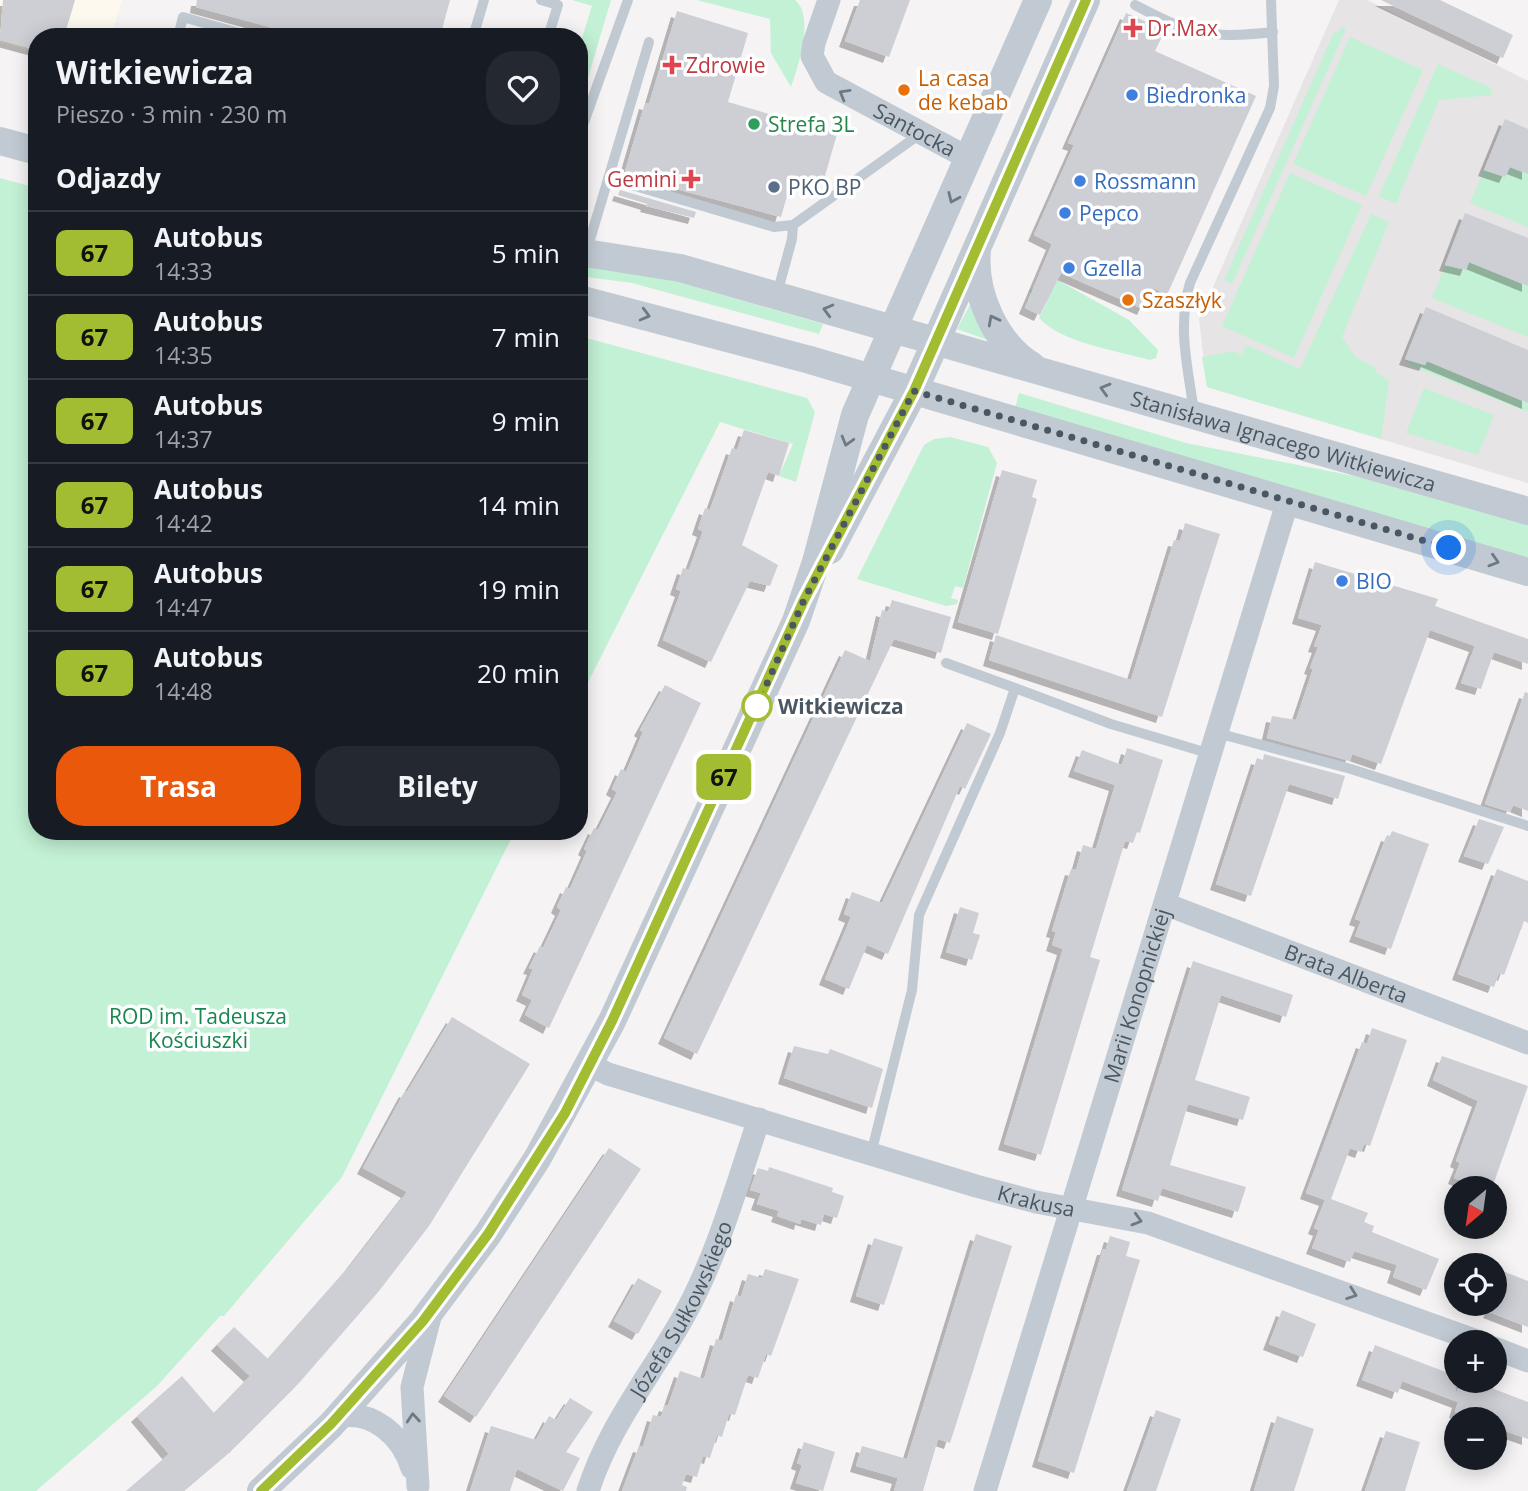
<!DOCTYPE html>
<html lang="pl">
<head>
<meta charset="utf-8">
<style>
	body { margin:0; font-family:"Open Sans",sans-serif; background:#242831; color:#f1f3f6; height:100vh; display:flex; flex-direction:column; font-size:26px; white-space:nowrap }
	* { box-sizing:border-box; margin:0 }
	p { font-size:23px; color:#9ea1a6 }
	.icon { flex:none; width:38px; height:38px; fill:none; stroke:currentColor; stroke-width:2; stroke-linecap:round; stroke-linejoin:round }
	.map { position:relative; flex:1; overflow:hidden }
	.drawer { position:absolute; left:28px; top:28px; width:560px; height:812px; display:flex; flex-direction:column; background:#171b24; border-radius:28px; box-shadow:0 4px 18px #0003 }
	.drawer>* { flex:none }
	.badge { padding:0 14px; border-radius:10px; font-size:24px; line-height:46px }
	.needle { width:46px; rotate:209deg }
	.buttons { position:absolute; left:1444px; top:1176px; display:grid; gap:14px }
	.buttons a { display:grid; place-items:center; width:63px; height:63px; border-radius:50%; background:#171b24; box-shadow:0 4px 18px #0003; font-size:35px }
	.you { position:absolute; width:35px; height:35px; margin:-18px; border:5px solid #fff; border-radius:50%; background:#1a73e8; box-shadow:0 0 0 10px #1a73e833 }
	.map>.badge { position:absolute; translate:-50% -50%; box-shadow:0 0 0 4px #fff }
	h2 { padding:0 28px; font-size:26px; line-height:63px }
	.round { display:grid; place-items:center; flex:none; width:74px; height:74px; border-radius:28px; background:#242831 }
	.headline { display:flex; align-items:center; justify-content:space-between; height:119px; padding:0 28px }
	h1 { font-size:33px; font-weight:700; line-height:52px }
	.action { display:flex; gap:14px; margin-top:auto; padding:14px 28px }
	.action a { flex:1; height:80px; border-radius:28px; background:#ea580c; color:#fff; font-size:28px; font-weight:700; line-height:80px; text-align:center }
	.action a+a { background:#242831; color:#f1f3f6 }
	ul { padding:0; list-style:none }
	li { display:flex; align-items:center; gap:21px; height:84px; padding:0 28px; border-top:2px solid #363941 }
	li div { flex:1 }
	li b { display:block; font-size:26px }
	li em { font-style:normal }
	li .badge { min-width:77px; font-weight:700; text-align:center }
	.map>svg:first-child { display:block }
</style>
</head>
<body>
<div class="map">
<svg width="1528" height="1491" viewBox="0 0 1528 1491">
	<defs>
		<filter id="shadow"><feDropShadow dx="-6" dy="6" stdDeviation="0" flood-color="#0004"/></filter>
	</defs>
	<rect width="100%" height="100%" fill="#f5f3f3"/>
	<path fill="#fdf9ef" d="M0,0h122l-11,37h-74v16l-37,-10z"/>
	<path fill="#e6e4e5" d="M1339,0h28l161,81v402l-321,-96 -8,-68z"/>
	<path fill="#c3f1d5" d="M572,0h39l-32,108v-60l13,-42z
		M697,0h98c20,16 3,67 -4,87l-20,-34 -1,-34z
		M1341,27l5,2 -114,255 -8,-4 110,-248 4,1z
		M1350,37l73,33 -57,126 -73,-32z
		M1438,64l53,24v7l-52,5 -43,104 -17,-8z
		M1510,167l18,7v53l-58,-24 14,-33 21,7z
		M1290,173l72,32 -68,153 -72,-32z
		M0,178l37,10v643h478l-173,346 -118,139h-4l-63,70 -121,105h-36z
		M1371,214l18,8 -47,115 14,21 19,9 1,5 13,9 -8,58 -174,-52 -5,-30 31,-6 9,4 4,-10 54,24z
		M579,260l71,14 173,50 -4,10 -187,-51 -53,-7z
		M1469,261l59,25v51l-96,-39 13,-33 20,5z
		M1037,275l17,3 75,42 29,30 -2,8 -6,2c-31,-9 -89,-17 -111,-42l8,-16 -18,-10 1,-3 12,6 7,-14z
		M971,303l17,37 -31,-11z
		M579,336l228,62 8,14 -19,70 -17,-6 14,-32 -73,-22 -141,278z
		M1405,360l19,5 2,-4 102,42v9l-119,-47z
		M1424,388l70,27 -16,40 -72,-22z
		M1019,393l167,50 173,34 169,48v35l-513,-152z
		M950,437l38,10 9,16 -34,125 -8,-2 -4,12 7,2 -1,4 -11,2 -89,-27 67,-134 10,-6z"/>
	<path fill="#cdcfd5" filter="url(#shadow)" d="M3,0h72l-11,37h-27v13l-37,-10z
		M197,0h253l-10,37h-134l-110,-30z
		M860,0h50l-21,57 -44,-16z
		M1381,0h59l73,35 -10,23z
		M677,11l71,22 -20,69 109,32 -14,49 -30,-8 -12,42 -157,-42 21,-72 4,1z
		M1126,13l39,17 -10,21 101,45 -89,199 -14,-7 -10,21 -82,-36 -21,42 -15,-7 27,-64 -18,-9 40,-90 -6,-2z
		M1505,119l23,10v45l-18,-7 -5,10 -21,-7z
		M620,190l76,22 -2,6 -48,-12 1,-2 -29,-9z
		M1465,213l63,25v48l-59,-24 -3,8 -21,-5z
		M1426,307l102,43v53l-101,-42 -2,4 -20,-6z
		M744,430l45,13 -10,33 -11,-4 -26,73 36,20 -8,21 -20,-5 -39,81 -48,-22 18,-49 -5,-2 7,-21 6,2 14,-39 -5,-2 7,-21 5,2 22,-62 5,2z
		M1002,470l35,10 -5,17 5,2 -39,135 -40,-12z
		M1185,523l35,11 -58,183 -173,-57 7,-25 135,45 43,-140 6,1z
		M1315,562l123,37 -3,7 93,33v25l-34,-12 -13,37 -20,-6 14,-37 -45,-16 -49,134 -29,-10 -2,7 -83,-23 5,-22 24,4 17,-51 -3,-1 8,-21 -4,-1 8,-21 -24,-7z
		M892,600l59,17 -10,36 -47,-14 -197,415 -33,-16 181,-388 25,11 12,-51 6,2z
		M665,685l36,18 -152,325 -24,-13 7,-15 -10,-5 11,-26 -4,-1 11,-22 3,2 18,-38 -4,-3 9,-20 4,2 17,-38 -3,-2 10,-21 4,2 19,-38 -5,-3 9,-20 5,3 17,-40 -3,-2z
		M1525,692l3,1v118l-15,-6 -3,7 -25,-8z
		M967,723l24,11 -26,55 -5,-3 -72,168 -21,-9 -18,44 -24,-10 26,-62 -7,-3 8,-22 30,11z
		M1127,748l36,12 -23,73 -3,-1 -4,11 -8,-2 -35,116 10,3 -59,195 -37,-11 59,-195 -11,-4 4,-13 -4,-1 19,-62 5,1 7,-25 13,4 19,-64 -41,-14 8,-21 40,15z
		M1264,754l81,22 -7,23 -49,-15 -38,112 -35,-12 41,-126 6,2z
		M1479,819l25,8 -16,37 -24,-8z
		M1392,831l37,13 -38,105 -36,-13 6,-15 -6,-2 32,-84 3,1z
		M1497,869l31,12v42l-4,-2 -20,54 -5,-2 -5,14 -36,-13z
		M960,907l19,6 -6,20 7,2 -8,25 -26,-8z
		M1193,961l100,34 -7,22 -65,-22 -26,85 55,17 -7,23 -55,-16 -18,61 76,22 -8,25 -76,-24 -4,13 -36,-11z
		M452,1017l78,47 -101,162 -50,65 -80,92 -63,63 -53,45h-57l43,-37 -32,-38 45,-40 32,37 36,-37 -33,-31 17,-18 34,32 82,-93 57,-74 -44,-24 42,-77 2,1z
		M1372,1028l35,12 -37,106 -6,-2 -3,8 -11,-4 -19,51 37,14 -4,9 10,4 -2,6 67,27 -13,31 -33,-13 4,-12 -43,-14 -4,11 -38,-14 7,-18 -5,-2 11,-28 -19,-7 56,-151 5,2z
		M794,1046l34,8 2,-5 53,20 -11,39 -88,-30z
		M1442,1056l86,30 -36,102h-11l-27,-10 6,-15 -4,-2 22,-60 -45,-21z
		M609,1148l32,21 -165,248 -32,-21z
		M769,1167l64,21 -1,4 12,4 -7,22 -13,-4 -3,11 -20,-6 -1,5 -23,-8 2,-5 -22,-7 4,-11 -11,-3 8,-22 10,3z
		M976,1234l36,12 -39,125 -23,72 -12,-4 -15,52h-29l4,-13 -42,-12 6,-20 45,13z
		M1110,1236l20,6 -4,14 14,4 -66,213 -36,-12 65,-212h3z
		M874,1238l29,9 -19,58 -28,-9z
		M765,1269l34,10 -28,77 -5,-2 -8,24 -10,-3 -13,40 -6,-1 -7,23 -5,-2 -7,23 -7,-2 -6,21 -11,-3 -4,11 5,2 -1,4h-64l17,-45 4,1 10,-32 8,2 4,-12 3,1 12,-35 24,8 12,-40 6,2 14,-46 5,2 7,-23 14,4z
		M1505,1272l23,9v46l-39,-15z
		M638,1278l24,13 -24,43 -24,-13z
		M1282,1310l34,14 -13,33 -34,-13z
		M1375,1345l81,31v18l5,-13h12l55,21v37l-34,-12v-8h-19l-20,-7 3,-10 -56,-21 -4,12 -36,-13z
		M570,1398l23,14 -27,40 14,6 -17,33 -46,-22 -7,22h-40l21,-65 45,14 13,-24 7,4z
		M1156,1410l25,9 -25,72h-29z
		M1277,1416l37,13 -20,62h-40z
		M1386,1431l34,11 -15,49h-40z
		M804,1442l31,10 -12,39 -27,-8 6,-18 -5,-2z"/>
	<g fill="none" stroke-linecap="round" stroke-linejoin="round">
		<path stroke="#c1cad2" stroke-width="10" d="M541,0l17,5 -10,32
			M1135,5c57,30 73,34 138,27
			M178,37l5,-20 70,20
			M473,37l11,-37
			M579,136l49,-136
			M608,178l166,49 19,-2 127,-91
			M586,253l63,-211
			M777,294l15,-55 1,-14
			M1194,412c-6,-44 -17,-85 -4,-129l80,-175 4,-22 -3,-86
			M946,663l69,25
			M1217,733l134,36 177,57
			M871,1154l41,-164 7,-75 81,-182 15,-45 96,36 100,30"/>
		<g stroke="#c1cad2" stroke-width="23">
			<path id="s1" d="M829,0l-15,43 -2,13 14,26 144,77"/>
			<path id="s2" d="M1165,904l363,139"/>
			<path id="s3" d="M590,1065l18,9 368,112 60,16 112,21 332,119"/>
			<path d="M1494,1348l34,13"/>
			<path d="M337,1417c36,-8 65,19 75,51"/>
			<path d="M418,1486l-6,-99 18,-70"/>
			<path id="s4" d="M588,1491c21,-66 64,-117 97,-177 33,-60 52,-130 74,-195"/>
			<path id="s5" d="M985,1491l303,-991"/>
		</g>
		<g stroke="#c1cad2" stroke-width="28">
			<path d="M0,141l37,10"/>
			<path d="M977,250c-4,43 18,93 55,116"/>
			<path id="s6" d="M579,252l101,16 848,243"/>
			<path d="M579,299l231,61 718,212"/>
			<path d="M830,550l84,-159 172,-391"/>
			<path d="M261,1491l70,-66 92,-104 65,-87 49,-75 75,-138 184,-400 20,-59 39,-147 183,-415"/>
		</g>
	</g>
	<defs><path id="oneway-chevron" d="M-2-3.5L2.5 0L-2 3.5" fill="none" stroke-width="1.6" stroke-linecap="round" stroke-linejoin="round" transform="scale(1.75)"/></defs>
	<g stroke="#6e7983">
		<use href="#oneway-chevron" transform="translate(844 94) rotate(-150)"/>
		<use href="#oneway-chevron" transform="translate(953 198) rotate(114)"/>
		<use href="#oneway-chevron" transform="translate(828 310) rotate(-165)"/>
		<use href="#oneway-chevron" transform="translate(645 315) rotate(15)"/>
		<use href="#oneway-chevron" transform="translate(993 320) rotate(-118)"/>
		<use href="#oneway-chevron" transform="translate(1105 389) rotate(-164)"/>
		<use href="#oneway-chevron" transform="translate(847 441) rotate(106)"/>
		<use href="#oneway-chevron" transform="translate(1494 561) rotate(17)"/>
		<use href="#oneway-chevron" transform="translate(1137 1220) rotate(16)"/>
		<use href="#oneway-chevron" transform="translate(1352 1294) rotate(20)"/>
		<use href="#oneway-chevron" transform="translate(413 1418) rotate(-95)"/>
	</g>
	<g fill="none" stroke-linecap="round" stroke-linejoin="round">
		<defs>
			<path id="line" d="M261,1491l70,-67 92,-103 65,-87 77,-121 47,-92 192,-421 110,-209 172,-391"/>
		</defs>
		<use href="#line" stroke="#fff" stroke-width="16"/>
		<use href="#line" stroke="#a2bd31" stroke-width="10"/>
		<path stroke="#4a5661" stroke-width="7" stroke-dasharray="0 12.6" d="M757,706l47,-106 110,-209 535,157"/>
	</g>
	<g fill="#e0444e" stroke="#fff" stroke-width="2.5">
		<path d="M1129.5 17.5h7v7h7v7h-7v7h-7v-7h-7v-7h7z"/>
		<path d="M668.5 54.5h7v7h7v7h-7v7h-7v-7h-7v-7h7z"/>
		<path d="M687.5 168.5h7v7h7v7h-7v7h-7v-7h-7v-7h7z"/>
	</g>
	<g fill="#e8710a" stroke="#fff" stroke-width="2.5">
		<circle cx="904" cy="90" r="7"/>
		<circle cx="1128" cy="300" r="7"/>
	</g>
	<g fill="#3f7fe0" stroke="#fff" stroke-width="2.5">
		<circle cx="1132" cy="95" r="7"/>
		<circle cx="1080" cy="181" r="7"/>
		<circle cx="1065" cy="213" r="7"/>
		<circle cx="1069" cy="268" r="7"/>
		<circle cx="1342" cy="581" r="7"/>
	</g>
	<circle fill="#2e9e5b" stroke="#fff" stroke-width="2.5" cx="754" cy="124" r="7"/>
	<circle fill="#5c6f8a" stroke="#fff" stroke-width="2.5" cx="774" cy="187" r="7"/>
	<circle fill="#fff" stroke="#a2bd31" stroke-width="3.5" cx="757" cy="706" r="14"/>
	<g text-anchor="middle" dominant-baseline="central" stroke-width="7" stroke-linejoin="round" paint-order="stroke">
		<g font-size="21" fill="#be3a42" stroke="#fff" text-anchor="start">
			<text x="1147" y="28">Dr.Max</text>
			<text x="686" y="65">Zdrowie</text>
			<text x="677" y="179" text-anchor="end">Gemini</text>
		</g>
		<g font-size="21" fill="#c56008" stroke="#fff" text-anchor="start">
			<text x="918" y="78">La casa<tspan x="918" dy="24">de kebab</tspan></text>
			<text x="1142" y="300">Szaszłyk</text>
		</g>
		<g font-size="21" fill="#366cbe" stroke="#fff" text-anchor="start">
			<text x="1146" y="95">Biedronka</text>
			<text x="1094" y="181">Rossmann</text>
			<text x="1079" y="213">Pepco</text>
			<text x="1083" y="268">Gzella</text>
			<text x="1356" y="581">BIO</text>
		</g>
		<g font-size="21" fill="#27864d" stroke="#fff" text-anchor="start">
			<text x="768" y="124">Strefa 3L</text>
		</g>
		<g font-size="21" fill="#4a5661" stroke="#fff">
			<text stroke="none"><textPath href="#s1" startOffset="189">Santocka</textPath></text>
			<text stroke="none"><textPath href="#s6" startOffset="730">Stanisława Ignacego Witkiewicza</textPath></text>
			<text stroke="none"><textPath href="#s2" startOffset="194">Brata Alberta</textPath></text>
			<text stroke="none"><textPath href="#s5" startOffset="518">Marii Konopnickiej</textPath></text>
			<text stroke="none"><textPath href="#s3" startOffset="467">Krakusa</textPath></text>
			<text stroke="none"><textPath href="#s4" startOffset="205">Józefa Sułkowskiego</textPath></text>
		</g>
		<g font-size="21" fill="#4e5e75" stroke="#fff" text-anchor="start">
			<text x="788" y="187">PKO BP</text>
		</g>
		<g font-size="21" font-weight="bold" fill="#4a5661" stroke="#fff" text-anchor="start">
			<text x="778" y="706">Witkiewicza</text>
		</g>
		<g font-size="21" fill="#17864f" stroke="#fff">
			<text x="198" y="1016">ROD im. Tadeusza<tspan x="198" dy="24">Kościuszki</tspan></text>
		</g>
	</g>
</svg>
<div class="buttons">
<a><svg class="needle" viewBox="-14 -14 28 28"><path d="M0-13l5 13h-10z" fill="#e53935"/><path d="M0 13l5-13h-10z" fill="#9ea1a6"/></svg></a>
<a><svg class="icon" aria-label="locate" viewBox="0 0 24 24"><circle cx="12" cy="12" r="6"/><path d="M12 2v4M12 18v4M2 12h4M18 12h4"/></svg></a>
<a>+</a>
<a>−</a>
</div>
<div class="you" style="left:1449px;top:548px"></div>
<b class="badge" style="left:724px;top:777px;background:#a2bd31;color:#111">67</b>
<section class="drawer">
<div class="headline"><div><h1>Witkiewicza</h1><p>Pieszo · 3 min · 230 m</p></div><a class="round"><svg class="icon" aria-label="heart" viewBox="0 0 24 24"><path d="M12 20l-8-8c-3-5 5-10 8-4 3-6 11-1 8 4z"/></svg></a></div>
<h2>Odjazdy</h2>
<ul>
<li><span class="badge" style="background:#a2bd31;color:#111">67</span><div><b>Autobus</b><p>14:33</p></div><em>5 min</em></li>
<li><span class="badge" style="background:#a2bd31;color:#111">67</span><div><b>Autobus</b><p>14:35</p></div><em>7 min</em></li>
<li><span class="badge" style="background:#a2bd31;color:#111">67</span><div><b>Autobus</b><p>14:37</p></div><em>9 min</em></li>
<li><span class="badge" style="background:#a2bd31;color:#111">67</span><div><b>Autobus</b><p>14:42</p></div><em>14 min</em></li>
<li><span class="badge" style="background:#a2bd31;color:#111">67</span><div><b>Autobus</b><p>14:47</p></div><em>19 min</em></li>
<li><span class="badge" style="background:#a2bd31;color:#111">67</span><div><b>Autobus</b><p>14:48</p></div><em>20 min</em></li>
</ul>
<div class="action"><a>Trasa</a><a>Bilety</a></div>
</section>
</div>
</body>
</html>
